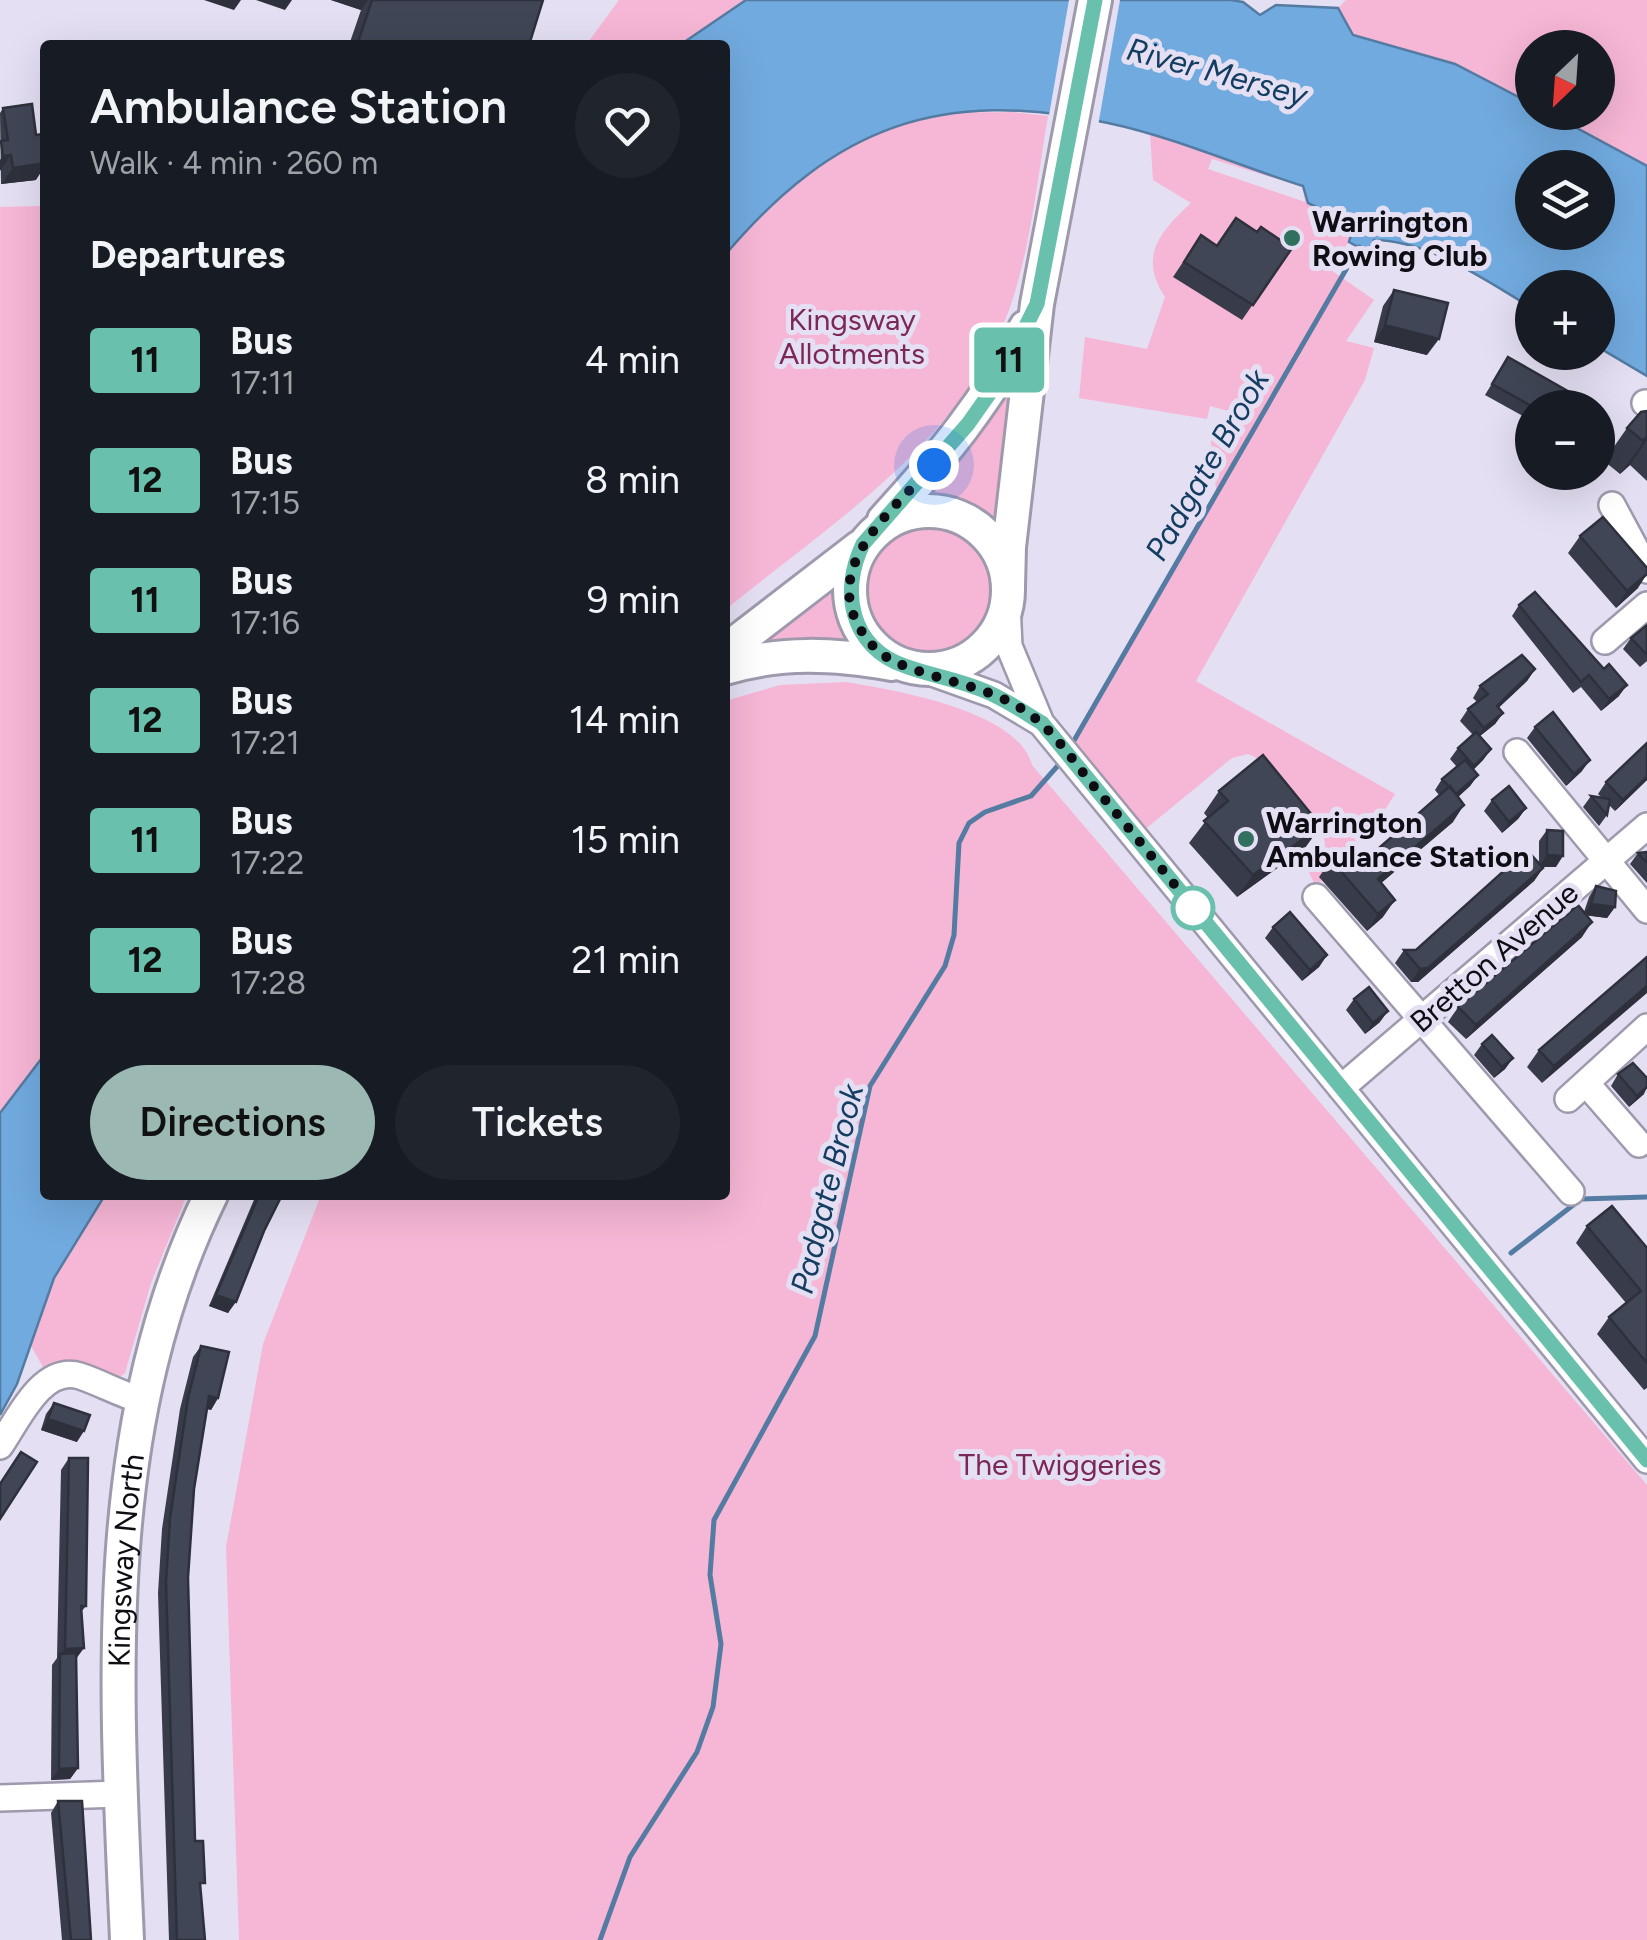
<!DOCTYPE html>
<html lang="en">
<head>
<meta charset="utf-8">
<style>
	body { margin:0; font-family:Figtree,sans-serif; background:#20242c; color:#f1f3f6; height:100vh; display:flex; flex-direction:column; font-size:38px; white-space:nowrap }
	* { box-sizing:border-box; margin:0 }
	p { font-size:32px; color:#9ea1a6 }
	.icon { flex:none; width:55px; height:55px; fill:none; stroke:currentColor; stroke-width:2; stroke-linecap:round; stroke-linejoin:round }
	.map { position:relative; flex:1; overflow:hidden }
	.side { position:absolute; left:40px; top:40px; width:690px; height:1160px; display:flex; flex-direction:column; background:#171b24; border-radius:10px; box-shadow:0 10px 40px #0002 }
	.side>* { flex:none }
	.badge { padding:0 20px; border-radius:8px; font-size:35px; line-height:65px }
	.needle { width:65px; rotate:205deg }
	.fabs { position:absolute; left:1515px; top:30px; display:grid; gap:20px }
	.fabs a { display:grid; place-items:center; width:100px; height:100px; border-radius:50%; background:#171b24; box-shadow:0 10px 40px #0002; font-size:50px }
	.you { position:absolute; width:50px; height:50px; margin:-25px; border:8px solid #fff; border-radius:50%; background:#1a73e8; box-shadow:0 0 0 15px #1a73e833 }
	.map>.badge { position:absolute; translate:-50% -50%; box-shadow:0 0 0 5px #fff }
	h2 { padding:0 50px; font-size:38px; line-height:90px }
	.round { display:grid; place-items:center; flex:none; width:105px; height:105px; border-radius:52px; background:#20242c }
	.head { display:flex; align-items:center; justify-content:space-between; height:170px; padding:0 50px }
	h1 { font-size:48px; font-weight:600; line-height:75px }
	.action { display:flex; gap:20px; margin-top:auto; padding:20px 50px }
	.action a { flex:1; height:115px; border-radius:60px; background:#9bb8b2; color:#111; font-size:40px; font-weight:600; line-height:115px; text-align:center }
	.action a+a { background:#20242c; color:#f1f3f6 }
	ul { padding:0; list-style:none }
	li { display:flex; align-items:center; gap:30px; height:120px; padding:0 50px }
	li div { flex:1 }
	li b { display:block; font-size:38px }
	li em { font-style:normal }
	li .badge { min-width:110px; font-weight:700; text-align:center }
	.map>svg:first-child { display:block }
</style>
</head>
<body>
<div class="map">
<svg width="1647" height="1940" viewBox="0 0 1647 1940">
	<rect width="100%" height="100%" fill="#e4dff3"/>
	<path fill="#f6b6d5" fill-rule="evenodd" d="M619,0h127l-66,45h-94z
		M1346,0h301v166l-98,-53 49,-1v-64h-66v56l-77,-40 -102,-29 -15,-27z
		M1012,112l36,4c-11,64 -17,132 -39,194 -48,133 -179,214 -284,300v-355c51,-61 114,-118 193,-138 29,-7 64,-4 94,-5z
		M1150,134l154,52 4,17 47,23 -6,16 -21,26 46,32 -28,41 28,7 -9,32 -169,301 199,113 -22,34 -57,58 -7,-13c15,-10 20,-23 13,-41l-67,-75 -7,-3 -16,4 -89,73 -71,-87 144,-254 -5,-49 17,-30 -18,-5 -3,13 -128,-21 6,-61 62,12 18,-52c-27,-41 -5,-65 26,-94l-38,-23zM1212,159l91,28 2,15 -97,-33z
		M41,201h4v853l-45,59v-906l41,-1z
		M1018,356l-20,176 -43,-29 -42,-3z
		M862 590a66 66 0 1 1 132 0a66 66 0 1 1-132 0Z
		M836,579l3,26 17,43 -131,6z
		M846,682c47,8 172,28 186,83l615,720v455h-1408l-13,-393 37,-203 58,-149h404v-494l55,-16z
		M105,1195h82l-36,88 -26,90 -7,5 -51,-17 -24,6 -12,-21 23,-68z"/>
	<path fill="#71aadf" stroke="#547ba2" stroke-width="2.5" fill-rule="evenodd" d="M746,0h485l12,2 17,13 16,-10 62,3 15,27 102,29 77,40v8l17,1 98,53v210l-49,-29v-59h-66v20c-47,-28 -101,-67 -158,-68l-7,12 -18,-10 5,-17 -46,-22 -5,-17c-64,-20 -129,-49 -195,-63 -167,-36 -274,3 -383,132v-210h-45zM1532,168h66v64h-66z
		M45,1054v141h60l-51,83 -37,106 -17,31v-302z"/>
	<path fill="#e4dff3" d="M1069,0h51l-22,126 -50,-5z"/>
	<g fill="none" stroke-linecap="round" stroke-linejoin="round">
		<path stroke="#547ba2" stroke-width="5" d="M1072,744l287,-497
			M1511,1253l70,-54 66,-2
			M600,1940l30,-83 67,-105 16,-45 8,-63 -11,-69 4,-55 101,-184 55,-250 75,-120 9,-31 5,-92 10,-20 16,-11 46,-16 30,-34"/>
		<defs>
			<path id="minor" d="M1645,403l2,1
				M1612,505l35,65
				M1007,604l2,42 32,77 606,737
				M1605,641l42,-36
				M924,670l70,25 47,28
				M1517,752l130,158
				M1316,897l255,295
				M1586,1083l53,61
				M1341,1088l306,-262
				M1568,1099l79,-72
				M0,1446c18,-26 42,-82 80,-70 21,7 40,18 61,24
				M0,1798l120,-4"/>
			<g id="major">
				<circle cx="929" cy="590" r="79"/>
				<path d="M884,520c56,-61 105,-120 142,-193"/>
				<path d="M1008,586l1,-39 28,-243 58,-304"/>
				<path d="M725,651l135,-104"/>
				<path d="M725,668c57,-17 109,-14 167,-4"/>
				<path id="s1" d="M127,1940c-11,-251 -30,-512 84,-745"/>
			</g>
		</defs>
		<use href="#minor" stroke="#9e99ac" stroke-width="30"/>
		<use href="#major" stroke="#9e99ac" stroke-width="38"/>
		<use href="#minor" stroke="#fff" stroke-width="25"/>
		<use href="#major" stroke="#fff" stroke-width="32"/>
	</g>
	<path fill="#383c4a" d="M331,0h212l-14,45h-180l12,-35z
		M3,108l33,27v45l-35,4 -1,-71z
		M1257,232l35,16 -50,72 -69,-43 28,-42 15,11z
		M1394,290l33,65 -53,-13 9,-36z
		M1508,357l76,51h-52v13l-47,-26z
		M1647,411v70l-17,-16 -10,9 -16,-13 23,-33z
		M1580,536l58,52 -22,20 -48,-55z
		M1519,605l100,91 -18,15 -20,-24 -8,6 -61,-77z
		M1647,625v36l-7,6 -17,-18 8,-11z
		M1535,669l-8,12 -29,27 5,5 -8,11 -15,12 11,13 -8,11 -10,10 5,5 -8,11 -12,11 -5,25 -72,61 2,34 -16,14 -48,-54 12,-17 32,2 76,-67 -4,-5 7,-11 15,-12 -7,-8 8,-11 15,-13 -13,-14 8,-12 9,-7 -4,-4 7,-12z
		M1535,727l47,44 -16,15 -39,-48z
		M1647,743v37l-32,31 -6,-6 -2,10 -8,11 -16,-19 8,-11 11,2 -4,-4 8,-12z
		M1219,791l86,57 -68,49 -48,-54 19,-25 -4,-5z
		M1492,800l34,8 -8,11 -16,14 -18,-22z
		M1547,830l9,37h-14l1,1 -9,13 -116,101h-7l-16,-19 9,-13h12l123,-86v-23z
		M1647,852v31l-17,-19 8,-11z
		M1596,886l19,21 -8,11 -21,-3 -4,22 -116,102 -18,-17 10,-15 126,-95 5,-15z
		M1273,927l54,28 -8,12 -17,14 -37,-43z
		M1647,957l-105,126 -15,-16 12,-17z
		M1354,999l26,23 -15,12 -19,-24z
		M1482,1044l31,14 -8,11 -11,9 -20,-23z
		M1618,1074l26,20 -15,13 -18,-21z
		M256,1195h26l-18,36 -36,82 -19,-7z
		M1587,1226l60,22v140l-3,2 -47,-56 12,-17 17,-14 -50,-60z
		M201,1346l17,52 -7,12 -4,-1 -13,80 -6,89 7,263 10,99h-36l-11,-347 4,-64 18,-120 13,-52z
		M54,1403l23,39 -36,-12 5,-16z
		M69,1458l17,148 -5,6 -5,46 2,110 -8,11 -19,1 1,-115 5,-7 4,-188z
		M58,1801l33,139h-29l-11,-127z"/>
	<path fill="#2e313c" d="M204,0h37l-7,10z
		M256,0h36l-7,10z
		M331,0h37l-7,10z
		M11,155l-11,16v-11l3,-4z
		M45,163v3l-9,14 -35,4 12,-16z
		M1385,325l54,14 -12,16 -53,-13z
		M1647,437v3l-17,25 -10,9z
		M1647,574l-9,14 -22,20 11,-17z
		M1535,669l-8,12 -38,36 8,-11z
		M1627,685l-8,11 -18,15 8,-12z
		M1503,713l-8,11 -19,15 8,-11z
		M1491,749l-8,11 -17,17 8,-11z
		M1590,760l-8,11 -16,15 8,-12z
		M1478,775l-8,11 -22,20 8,-11z
		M1647,777v3l-32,31 8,-11z
		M1464,805l-11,17 -87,74 12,-17z
		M1526,808l-8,11 -16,14 7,-11z
		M1321,826l-16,22 -68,49 16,-22z
		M1547,855l16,1 -7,11h-17z
		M1543,868l-9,13 -116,101h-7l9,-13z
		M1395,900l-12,17 -16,14 11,-17z
		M1591,904l24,3 -8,11 -24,-3z
		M1592,922l-10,15 -116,102 10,-14z
		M1327,955l-8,12 -17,14 8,-11z
		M1647,986v7l-105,90 12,-17z
		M1388,1011l-8,11 -15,12 8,-11z
		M1513,1058l-8,11 -11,9 8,-11z
		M1647,1087l-3,7 -15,13 8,-11z
		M216,1295l20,7 -8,11 -19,-7z
		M209,1396l9,2 -7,12 -10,-3z
		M48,1419l36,12 -7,11 -36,-12z
		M84,1648l-8,11 -16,-3 5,-7z
		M78,1768l-8,11 -19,1 8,-11z"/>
	<path fill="#414656" stroke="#2e313c" stroke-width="2.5" d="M372,0h171l-14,45h-172z
		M32,104l4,31 7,-1 2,29 -32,5 -2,-13 -8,1 -2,-15 7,-1 -5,-32z
		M1236,218l21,14 4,-5 31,21 -39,57 -69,-43 17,-27 16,11z
		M1394,290l54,13 -9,36 -54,-14z
		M1508,357l79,45 -3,6h-49l-43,-24z
		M1647,411v26l-4,4 -16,-13 14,-16z
		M1603,517l44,51v6l-20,17 -47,-55z
		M1535,592l69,77 5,-5 18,21 -18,14 -20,-24 -8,7 -62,-77z
		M1647,625v30l-16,-17z
		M1522,655l13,14 -38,37 6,7 -19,15 -16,-19 20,-15 -8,-8z
		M1553,712l37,48 -16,14 -39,-47z
		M1476,732l15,17 -17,17 -16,-18z
		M1647,743v34l-24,23 -17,-18z
		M1263,755l58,71 -68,49 -49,-54 24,-20 -9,-10z
		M1465,760l13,15 -22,19 -14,-15z
		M1450,786l14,19 -86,74 17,21 -17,14 -47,-54 18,-15 14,17z
		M1509,786l17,22 -17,14 -17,-22z
		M1591,796l19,3 -3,16z
		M1547,830l16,1v25l-16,-1z
		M1527,850l16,18 -115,100 -8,1 -16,-19h12z
		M1647,852v11l-9,-10z
		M1596,886l20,5 -1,16 -24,-3z
		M1578,905l14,17 -116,103 -18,-18z
		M1290,912l37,43 -17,15 -37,-43z
		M1647,957v29l-93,80 -15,-16z
		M1369,987l19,24 -15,12 -19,-24z
		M1492,1035l21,23 -11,9 -20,-23z
		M1633,1063l14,15v9l-10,9 -19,-22z
		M259,1195h23l-18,36 -28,71 -20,-7z
		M1612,1206l35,42v115l-38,-46 32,-26 -54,-65z
		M201,1346l28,6 -11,46 -9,-2 -15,93 -6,89 7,263h8l2,42h-5l5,57h-28l-11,-358 4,-64 18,-120z
		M54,1403l36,12 -6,16 -36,-12z
		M21,1452l16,10 -37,57v-35z
		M69,1458h19l-2,148h-5l3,42 -19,1z
		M76,1653l2,115 -19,1 1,-115z
		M58,1801h24l9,139h-20z"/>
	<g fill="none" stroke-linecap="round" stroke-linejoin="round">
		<defs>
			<path id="line" d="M1095,0l-58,304 -38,76 -31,44 -105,120c-23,47 -13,103 42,122 24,9 50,13 75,23 22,8 42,22 62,34l605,737"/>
		</defs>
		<use href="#line" stroke="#fff" stroke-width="22"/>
		<use href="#line" stroke="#69c0ac" stroke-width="15"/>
		<path stroke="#0f0d14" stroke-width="10" stroke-dasharray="0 18" d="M934,465c-38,42 -110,97 -76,160 10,19 24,32 44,40 47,19 101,23 140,59 18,17 34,40 49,59 38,45 75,91 112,137l-10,-12"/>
	</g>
	<g fill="#31705e" stroke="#e4dff3" stroke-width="4">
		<circle cx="1292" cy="238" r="10"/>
		<circle cx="1246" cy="839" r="10"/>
	</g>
	<circle fill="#fff" stroke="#69c0ac" stroke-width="5" cx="1193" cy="908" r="20"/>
	<g text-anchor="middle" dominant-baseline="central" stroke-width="10" stroke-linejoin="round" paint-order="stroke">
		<g font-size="30" font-weight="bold" fill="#0f0d14" stroke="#e4dff3" text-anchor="start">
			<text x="1312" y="221">Warrington<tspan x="1312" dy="34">Rowing Club</tspan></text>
			<text x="1266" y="822">Warrington<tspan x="1266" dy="34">Ambulance Station</tspan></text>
		</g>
		<g font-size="30" fill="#7b2757" stroke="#e4dff3">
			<text x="852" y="319">Kingsway<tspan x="852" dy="34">Allotments</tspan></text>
			<text x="1060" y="1464">The Twiggeries</text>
		</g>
		<g font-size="30" fill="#0f0d14" stroke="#e4dff3">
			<text transform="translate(1494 957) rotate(-41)">Bretton Avenue</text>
			<text stroke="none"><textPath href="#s1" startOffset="380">Kingsway North</textPath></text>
		</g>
		<g font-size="32" font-style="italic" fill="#143e61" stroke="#e4dff3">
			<text transform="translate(1217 72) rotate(15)">River Mersey</text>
			<text transform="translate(1207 465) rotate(-60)">Padgate Brook</text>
			<text transform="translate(827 1189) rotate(-76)">Padgate Brook</text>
		</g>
	</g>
</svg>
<div class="fabs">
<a><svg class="needle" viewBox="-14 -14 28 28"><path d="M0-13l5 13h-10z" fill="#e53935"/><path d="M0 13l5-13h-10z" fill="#9ea1a6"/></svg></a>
<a><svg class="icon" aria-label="layers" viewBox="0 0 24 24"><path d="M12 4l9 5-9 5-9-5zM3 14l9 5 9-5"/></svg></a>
<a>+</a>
<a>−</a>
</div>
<div class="you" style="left:934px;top:465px"></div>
<b class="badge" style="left:1009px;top:360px;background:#69c0ac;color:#111">11</b>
<section class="side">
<div class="head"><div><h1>Ambulance Station</h1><p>Walk · 4 min · 260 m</p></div><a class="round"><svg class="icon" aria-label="heart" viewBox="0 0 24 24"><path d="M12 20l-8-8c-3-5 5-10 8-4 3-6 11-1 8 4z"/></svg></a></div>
<h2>Departures</h2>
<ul>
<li><span class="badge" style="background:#69c0ac;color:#111">11</span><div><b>Bus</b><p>17:11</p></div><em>4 min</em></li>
<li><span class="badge" style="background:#69c0ac;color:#111">12</span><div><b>Bus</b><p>17:15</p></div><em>8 min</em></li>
<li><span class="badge" style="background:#69c0ac;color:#111">11</span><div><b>Bus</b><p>17:16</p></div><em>9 min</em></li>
<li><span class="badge" style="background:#69c0ac;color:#111">12</span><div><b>Bus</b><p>17:21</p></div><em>14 min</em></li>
<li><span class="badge" style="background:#69c0ac;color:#111">11</span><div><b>Bus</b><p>17:22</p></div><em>15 min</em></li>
<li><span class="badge" style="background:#69c0ac;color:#111">12</span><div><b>Bus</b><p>17:28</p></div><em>21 min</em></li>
</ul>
<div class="action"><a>Directions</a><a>Tickets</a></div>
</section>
</div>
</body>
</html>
